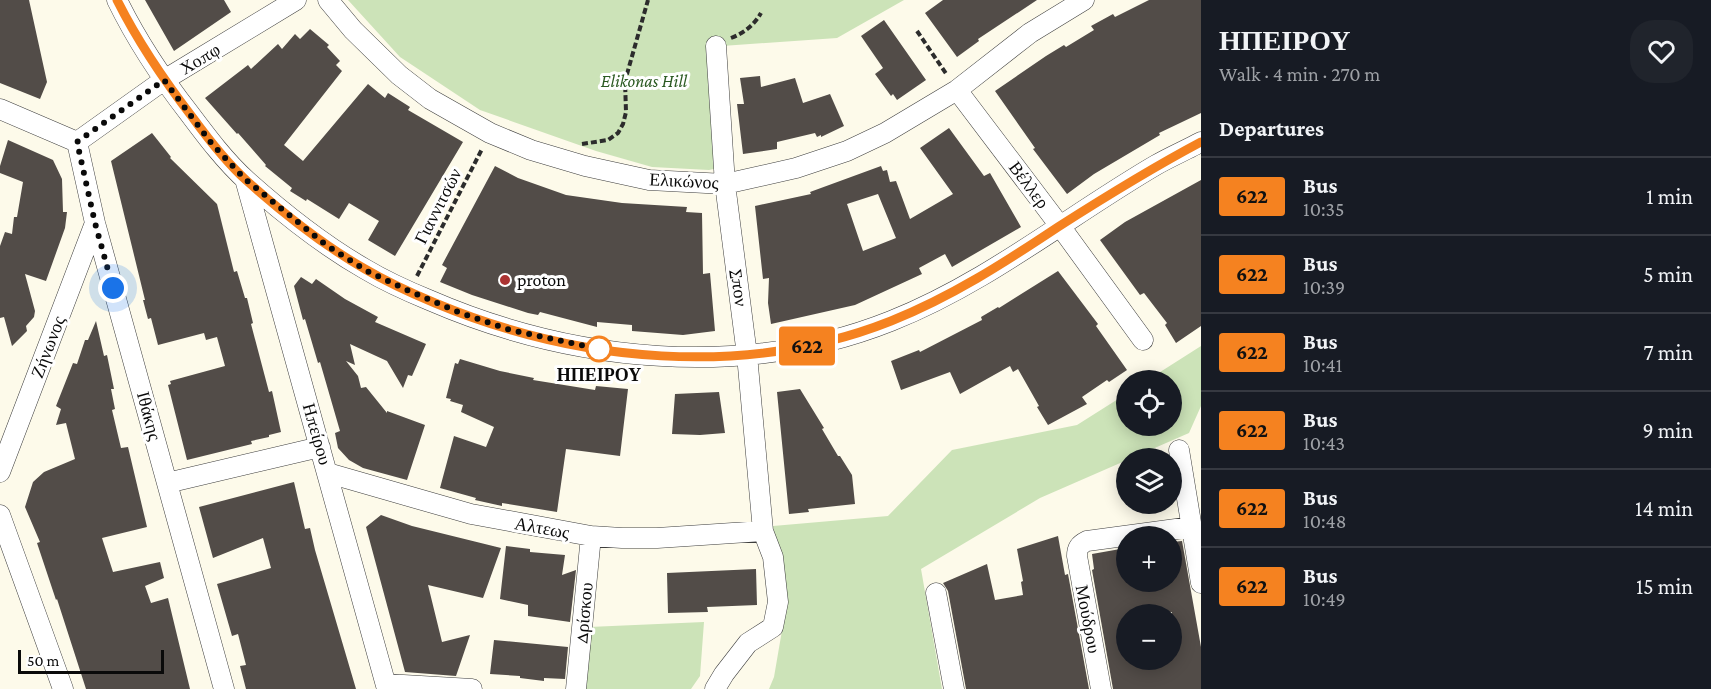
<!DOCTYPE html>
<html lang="en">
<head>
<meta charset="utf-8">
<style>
	body { margin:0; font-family:"Crimson Pro",serif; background:#20242c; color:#f1f3f6; height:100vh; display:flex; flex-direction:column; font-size:22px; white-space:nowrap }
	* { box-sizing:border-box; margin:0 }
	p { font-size:20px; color:#9ea1a6 }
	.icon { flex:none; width:33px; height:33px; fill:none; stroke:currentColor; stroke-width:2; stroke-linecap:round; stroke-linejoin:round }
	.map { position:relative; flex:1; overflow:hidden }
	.sheet { display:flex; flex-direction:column; background:#171b24; width:510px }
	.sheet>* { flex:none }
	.badge { padding:0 12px; border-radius:4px; font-size:21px; line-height:39px }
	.controls { position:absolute; left:1116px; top:370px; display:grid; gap:12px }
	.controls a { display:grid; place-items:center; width:66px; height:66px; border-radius:50%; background:#171b24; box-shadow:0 3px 15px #0003; font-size:30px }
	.scale { position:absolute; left:18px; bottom:15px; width:146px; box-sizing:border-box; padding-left:6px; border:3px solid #0a0a0a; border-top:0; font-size:16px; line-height:21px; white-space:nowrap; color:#0a0a0a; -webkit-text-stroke:4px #fff; paint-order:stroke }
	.you { position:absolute; width:30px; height:30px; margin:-15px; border:4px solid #fff; border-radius:50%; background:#1a73e8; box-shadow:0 0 0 9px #1a73e833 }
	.map>.badge { position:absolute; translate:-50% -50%; box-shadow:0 0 0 3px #fff }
	h2 { padding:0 18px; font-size:22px; line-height:54px }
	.round { display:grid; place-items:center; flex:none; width:63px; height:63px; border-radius:24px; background:#20242c }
	.summary { display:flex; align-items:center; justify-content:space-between; height:102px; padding:0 18px }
	h1 { font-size:28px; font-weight:600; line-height:45px }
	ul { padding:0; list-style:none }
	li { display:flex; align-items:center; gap:18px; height:78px; padding:0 18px; border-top:2px solid #363941 }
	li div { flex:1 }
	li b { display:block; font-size:22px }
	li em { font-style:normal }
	li .badge { min-width:66px; font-weight:700; text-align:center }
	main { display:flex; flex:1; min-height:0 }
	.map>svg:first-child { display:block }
</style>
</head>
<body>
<main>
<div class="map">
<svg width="1201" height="689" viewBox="0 0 1201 689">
	<rect width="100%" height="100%" fill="#fdfaea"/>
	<path fill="#cce3b8" d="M348,0h556l-67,38 -115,8 11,119 -24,5 -57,-3 -56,-16 -116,-41 -80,-53z
		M1201,346v60l-12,27 -149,65 -119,71 21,120h-173l5,-12 11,-64 -12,-87 115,-10 64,-66 125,-25 49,-31v32h46v-45h-26z
		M704,622l-4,54 -9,13h-107l5,-62z"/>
	<path fill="#524c48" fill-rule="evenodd" d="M0,0h29l18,82 -7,17 -40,-16z
		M145,0h79l7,12 -57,39z
		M943,0h94l-59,39 1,2 -22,16 -32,-44z
		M1149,0h52v113l-42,20 1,2 -66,39 -27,20 -34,-45 2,-1 -40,-57 51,-35 18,-11 2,2 28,-17 -3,-4 22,-12 2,3z
		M884,20l42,60 -29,20 -4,-6 -2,2 -16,-22 8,-6 -22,-32z
		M310,29l19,16 -2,2 13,14 -4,4 6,6 -58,74 19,16 65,-77 17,14 3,-5 22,14 -2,3 55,32 -68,114 -27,-16 11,-19 -30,-18 -10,16 -32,-20 -1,2 -16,-10 2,-3 -27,-22 1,-1 -28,-32 -1,1 -32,-36 43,-33 3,4 27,-25 4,5 13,-15 5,5z
		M760,76l1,11 34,-9 8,25 27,-9 14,32 -23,11v-2l-4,2 -2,-4 -38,9v7l-34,5 -6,-50h7l-4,-26z
		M949,128l35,48 6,-3 31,54 -69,40 -7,-13 -26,14 3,6 -67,31 -84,19 -3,-21 1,-25 -6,1 -8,-73 56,-12 -1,-2 71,-26 2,5 4,-1 3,12 6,-1 14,38 43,-25 -33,-46zM878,194l18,44 -33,13 -16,-47z
		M152,133l19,24 -1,1 47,46 17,68 3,-1 8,27h2l6,25 -2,1 18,68 3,-1 9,41 -12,3v2l-18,4 1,3 -65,16 -19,-75 3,-1 -1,-3 55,-15 -8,-29 -11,3 -2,-7 -46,12 -7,-27 -3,1 -5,-19h2l-34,-139z
		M8,140l45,20 9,19 1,33h4l-2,16 -19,53 -21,-7 10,37 -1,6 -8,9 1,5 -15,15 -8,-29 -4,1v-72l5,-14 7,2 2,-17h3l6,-35 -23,-9v-7z
		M495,166l23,12 48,17 56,8 65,4 -1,5 16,1 1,61 7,-1 5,58 -32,4 -51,-4v-6l-35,-3v5l-57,-15 -2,3 -10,-2 -56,-18 -32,-13 7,-14 -5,-3z
		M1201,180v146l-25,17 -11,-18 2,-2 -23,-30 -4,2 -40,-55 25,-18z
		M1058,271l40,53 -2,2 31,44 -18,12 -2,-2 -25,17 5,7 -39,21 -11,-18 2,-1 -21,-37 -5,3 -3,-6 -50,28 -10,-22 -49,18 -10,-29 28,-11 1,2 62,-32 -1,-3 17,-10 1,1z
		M301,277l11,7 4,-5 29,20 33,18 -3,5 51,22 -14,32 -4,-1 -5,13 -16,-27 -37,-17 5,21 -9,-4 12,15 3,12 5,-1 21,26v-2l38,14 -18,55 -44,-12 -14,-8 -11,-12 -3,-15 5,-2 -20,-69 -2,1 -13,-44 -2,1 -9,-34z
		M96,321l8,35 3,-1 7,34h-3l4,20 -3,1 9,38 7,-1 19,80 -45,11 11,34 47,-10 4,16 -19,8 6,17 17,-5 22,91h-104l-29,-90 -1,1 -19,-57 3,-1 -15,-35 8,-25 11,-10 31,-13 -9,-36 -10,2 5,-16 -5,-3 17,-43 4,1 8,-24h3z
		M460,359l40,12 34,7 -1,2 62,10 1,-4 32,3 -8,67 -54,-7 -9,63 -55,-9v3l-27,-6 1,-2 -36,-10 14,-52 32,11 8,-20 -33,-15 2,-7 -13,-4 1,-2 -5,-1 9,-35 3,1z
		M800,389l24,39 -2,1 16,27h2l12,19 3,29 -47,5 1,3 -20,2 -12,-122z
		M719,392l6,41 -25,2 -28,-1 3,-40z
		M294,482l11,47 5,-1 5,22 41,139h-110l-6,-23 6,-1 -8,-31 -6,2 -15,-52 54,-16 -8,-30 -50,20 -14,-51z
		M381,515l31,11 89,22 -18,50 -55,-13 14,57 28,-7 -14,41 -51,-4 -39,-145z
		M1058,536l7,39 3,-1 21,115h-123l-18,-98 -5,-8 44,-19 8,36 28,-5 -2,-13 2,-1 -6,-32z
		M1182,541l19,106v42h-88l-21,-119 2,-1 -2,-15 34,-6v34h46v-40zM1172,612v48h-46v-45h28z
		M506,546l24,3v3l35,3 -3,20 14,-5 -6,52 -42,-6v-11l-28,-6z
		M756,569l1,36 -50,2 1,5 -40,1 -1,-40z
		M494,640l74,7 -3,32 -21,-1v3l-24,-3v-2l-30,-2z"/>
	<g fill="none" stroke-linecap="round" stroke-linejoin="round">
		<defs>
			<path id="minor" d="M117,0c20,41 44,77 72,113 18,24 36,48 58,68 37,33 76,64 118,88 20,12 42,22 64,31 143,62 314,80 462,21 96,-38 176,-104 265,-156 14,-8 30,-15 45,-23
				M328,0l25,30 46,45 31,24 60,34 41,17 54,16 64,14 76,4 71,-16 51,-17 38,-18 72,-43 73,-57 54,-33
				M957,90l103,136 83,114
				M0,109l77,33
				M77,142l18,81 129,466
				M77,142l87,-62 132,-80
				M245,179l142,510
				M1179,450l22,133
				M0,472l95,-249
				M328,473l143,41 120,22 31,2h35l106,-7
				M167,483l153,-36
				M0,515l63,174
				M936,593l18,96
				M386,684l86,5
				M576,689l15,-153
				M715,689l9,-15 24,-31 25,-16 5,-25 -5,-45 -10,-26 -16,-176 -22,-171 -9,-138
				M1101,689l-24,-133c0,-8 2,-11 10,-15l104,-14"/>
		</defs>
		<use href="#minor" stroke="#3d3d3d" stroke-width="21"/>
		<path stroke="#2c2c2c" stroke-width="4" stroke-dasharray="6 3" stroke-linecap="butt" d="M917,31l30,44
			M731,38c13,-5 23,-13 30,-25
			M582,144l26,-4 10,-7 5,-9 3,-12 -1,-31 23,-81
			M417,276l65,-127"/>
		<use href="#minor" stroke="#fff" stroke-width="20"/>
	</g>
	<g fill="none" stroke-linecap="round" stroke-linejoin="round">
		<defs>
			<path id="line" d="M117,0c22,44 46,79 76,118 16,22 34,45 54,63 37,33 76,64 118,88 22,13 46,24 70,34 142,59 310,76 456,18 60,-24 113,-58 167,-94 47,-30 94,-59 143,-85"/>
		</defs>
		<use href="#line" stroke="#fff" stroke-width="14"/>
		<use href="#line" stroke="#f58220" stroke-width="9"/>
		<path stroke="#0a0a0a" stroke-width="6" stroke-dasharray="0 10.8" d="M113,288l-18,-65 -18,-81 87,-62 48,64 33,35 81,66 41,26 42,20 49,21 52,18 89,19"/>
	</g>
	<circle fill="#ab3332" stroke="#fff" stroke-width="2" cx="505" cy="280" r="6"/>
	<circle fill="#fff" stroke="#f58220" stroke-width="3" cx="599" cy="349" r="12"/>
	<g text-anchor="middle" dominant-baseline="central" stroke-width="6" stroke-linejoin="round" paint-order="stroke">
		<g font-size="18" fill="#0a0a0a" stroke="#fff">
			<text transform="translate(200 59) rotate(-31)">Χοπφ</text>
			<text transform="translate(684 181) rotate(3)">Ελικώνος</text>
			<text transform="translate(1029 185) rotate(53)">Βέλλερ</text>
			<text transform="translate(438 206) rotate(-63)">Γιαννιτσών</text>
			<text transform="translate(739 288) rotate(83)">Σπον</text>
			<text transform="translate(48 347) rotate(-69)">Ζήνωνος</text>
			<text transform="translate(149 416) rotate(75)">Ιθάκης</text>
			<text transform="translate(317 434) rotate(74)">Ηπείρου</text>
			<text transform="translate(542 528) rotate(10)">Αλτεως</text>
			<text transform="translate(584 613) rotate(-85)">Δρίσκου</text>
			<text transform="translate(1088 619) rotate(79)">Μούδρου</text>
		</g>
		<g font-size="18" font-style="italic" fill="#2b5a22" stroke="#fff">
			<text x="644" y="81">Elikonas Hill</text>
		</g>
		<g font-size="18" fill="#0a0a0a" stroke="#fff" text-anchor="start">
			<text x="517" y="280">proton</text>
		</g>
		<g font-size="18" font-weight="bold" fill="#0a0a0a" stroke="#fff">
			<text x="599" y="375">ΗΠΕΙΡΟΥ</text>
		</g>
	</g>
</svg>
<div class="controls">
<a><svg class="icon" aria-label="locate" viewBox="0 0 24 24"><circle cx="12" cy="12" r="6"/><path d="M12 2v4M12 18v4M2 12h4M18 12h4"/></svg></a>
<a><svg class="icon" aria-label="layers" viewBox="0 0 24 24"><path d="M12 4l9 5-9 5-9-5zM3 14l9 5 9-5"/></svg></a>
<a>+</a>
<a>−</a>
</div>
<div class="scale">50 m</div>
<div class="you" style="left:113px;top:288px"></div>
<b class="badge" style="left:807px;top:346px;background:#f58220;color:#111">622</b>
</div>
<section class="sheet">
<div class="summary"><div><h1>ΗΠΕΙΡΟΥ</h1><p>Walk · 4 min · 270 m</p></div><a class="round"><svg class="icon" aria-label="heart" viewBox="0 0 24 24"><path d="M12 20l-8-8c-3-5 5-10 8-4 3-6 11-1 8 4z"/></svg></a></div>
<h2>Departures</h2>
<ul>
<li><span class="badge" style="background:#f58220;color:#111">622</span><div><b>Bus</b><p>10:35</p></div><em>1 min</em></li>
<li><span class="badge" style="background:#f58220;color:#111">622</span><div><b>Bus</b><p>10:39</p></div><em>5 min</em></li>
<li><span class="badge" style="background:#f58220;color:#111">622</span><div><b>Bus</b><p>10:41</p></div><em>7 min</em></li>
<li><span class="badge" style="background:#f58220;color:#111">622</span><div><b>Bus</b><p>10:43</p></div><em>9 min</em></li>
<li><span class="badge" style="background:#f58220;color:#111">622</span><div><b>Bus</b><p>10:48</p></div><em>14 min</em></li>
<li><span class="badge" style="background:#f58220;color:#111">622</span><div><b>Bus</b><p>10:49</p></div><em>15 min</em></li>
</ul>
</section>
</main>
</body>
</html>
